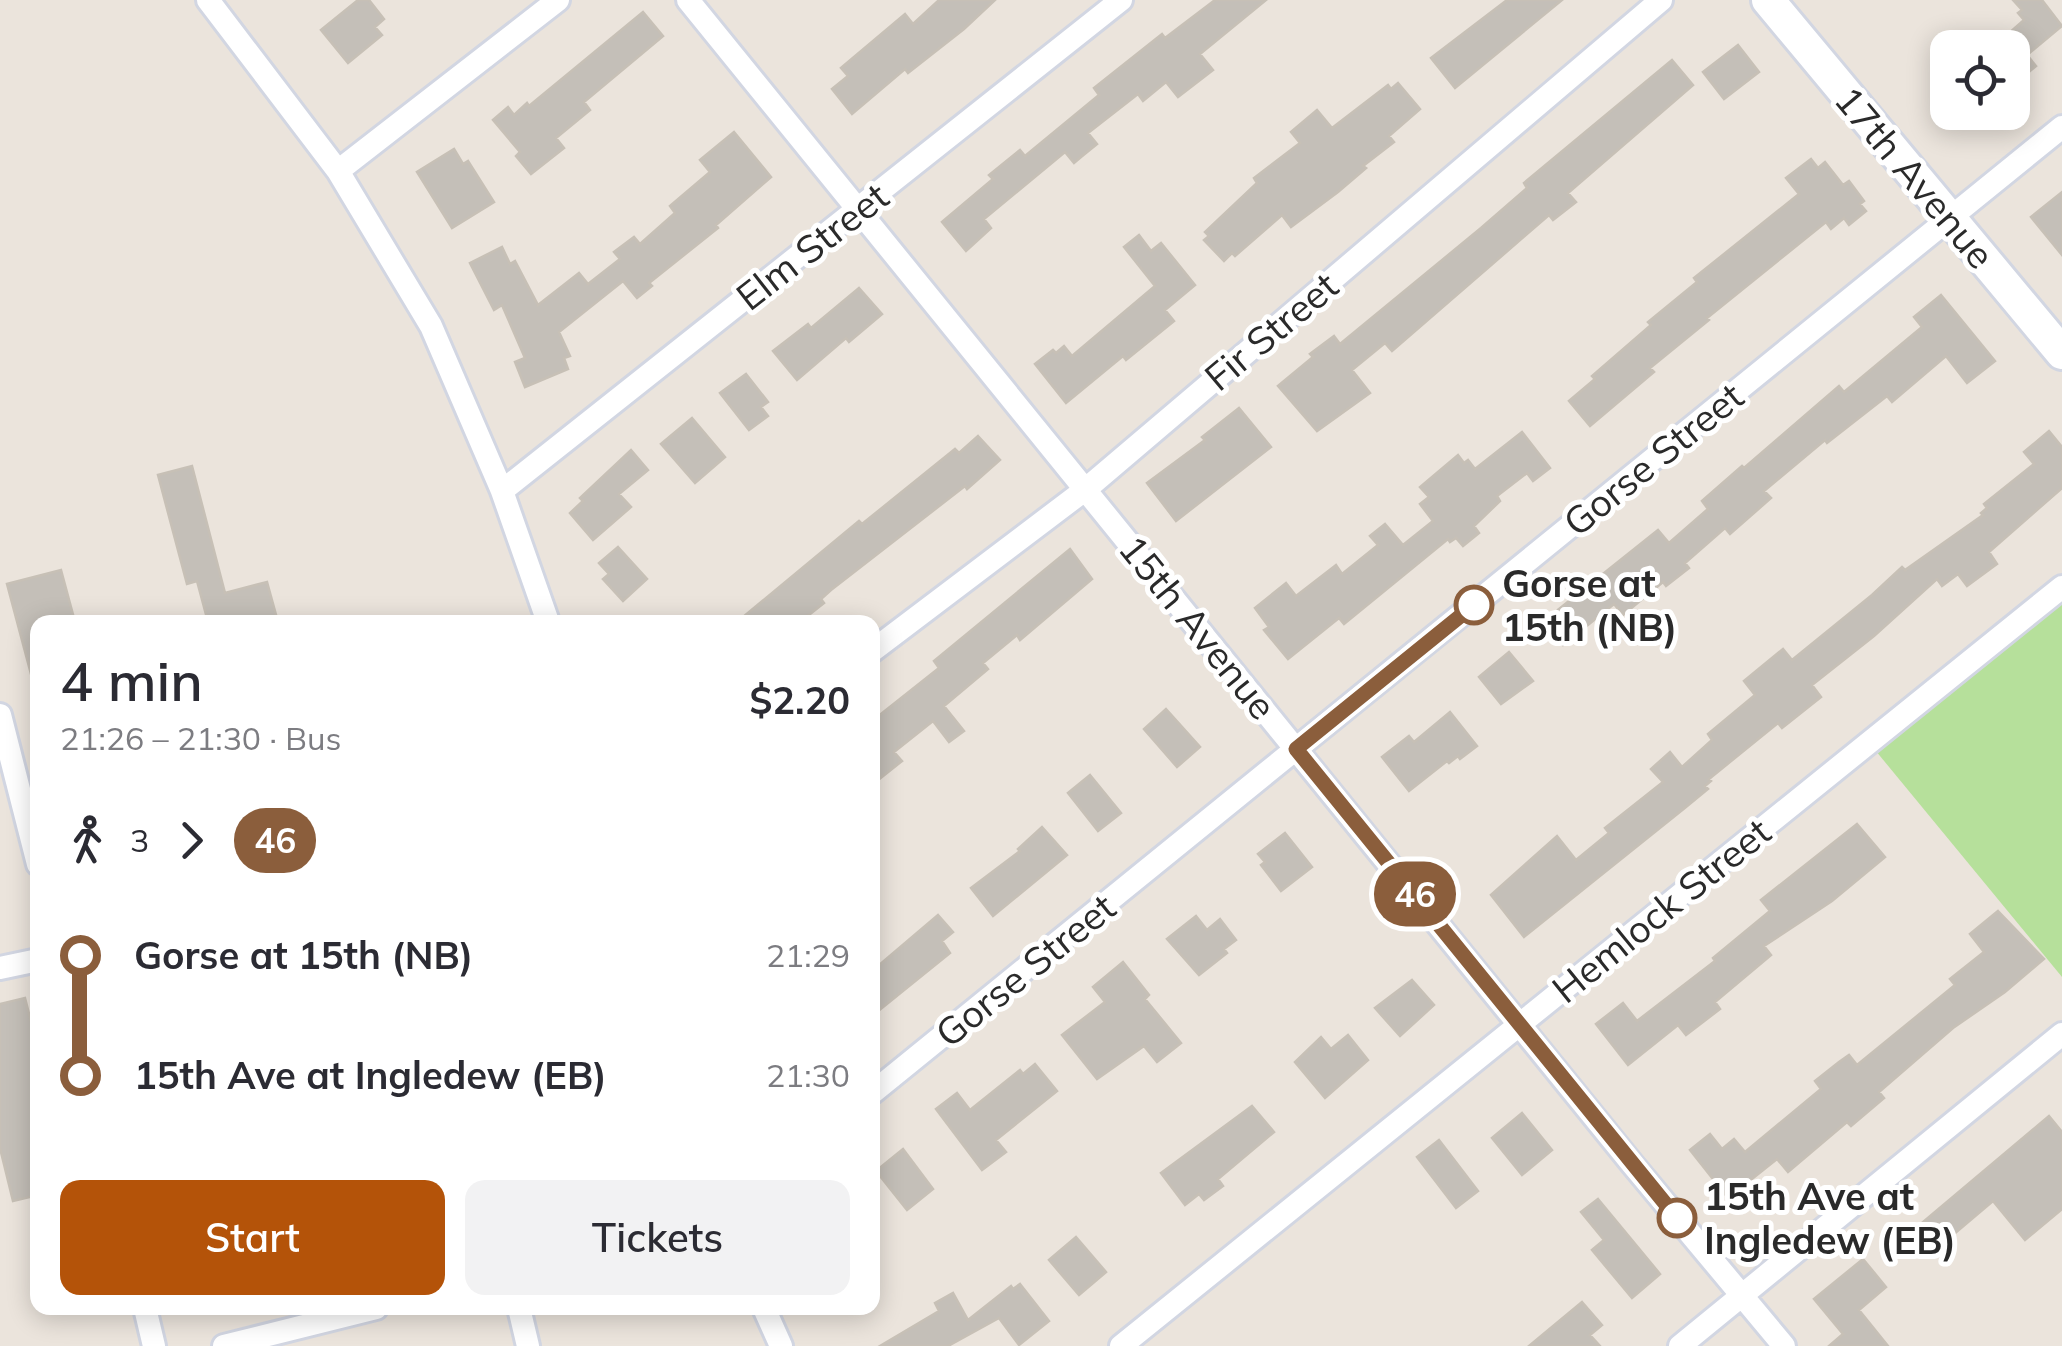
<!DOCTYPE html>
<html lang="en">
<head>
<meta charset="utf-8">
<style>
	body { margin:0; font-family:Mulish,sans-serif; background:#f2f2f3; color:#2b2b33; height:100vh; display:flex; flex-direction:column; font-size:38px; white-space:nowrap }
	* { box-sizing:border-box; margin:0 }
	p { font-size:32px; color:#7c7c81 }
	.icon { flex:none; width:55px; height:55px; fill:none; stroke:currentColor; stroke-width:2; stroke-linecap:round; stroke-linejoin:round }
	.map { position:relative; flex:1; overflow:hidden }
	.panel { position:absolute; left:30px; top:615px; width:850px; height:700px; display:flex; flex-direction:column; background:#fff; border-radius:20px; box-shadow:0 5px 25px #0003 }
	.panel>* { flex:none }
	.badge { padding:0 20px; border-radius:32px; font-size:35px; line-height:65px }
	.controls { position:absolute; left:1930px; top:30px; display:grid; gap:20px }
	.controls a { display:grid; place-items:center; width:100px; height:100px; border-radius:20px; background:#fff; box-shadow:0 5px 25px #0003; font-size:50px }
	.map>.badge { position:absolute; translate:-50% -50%; box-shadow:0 0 0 5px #fff }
	.legs { display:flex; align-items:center; gap:15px; height:110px; padding:0 30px; font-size:32px }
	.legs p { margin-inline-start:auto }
	.head { display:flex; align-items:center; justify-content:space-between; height:170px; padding:0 30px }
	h1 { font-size:55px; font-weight:600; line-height:75px }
	.cta { display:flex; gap:20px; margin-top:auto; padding:20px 30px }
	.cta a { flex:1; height:115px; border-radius:20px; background:#b45309; color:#fff; font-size:40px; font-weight:600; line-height:115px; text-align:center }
	.cta a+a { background:#f2f2f3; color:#2b2b33 }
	ul { padding:0 30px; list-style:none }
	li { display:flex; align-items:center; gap:35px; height:120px; font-size:38px }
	li i { display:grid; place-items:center; width:15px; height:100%; margin:0 12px; background:currentColor }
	li i::after { content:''; width:25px; height:25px; margin:-12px; border:8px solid; border-radius:50%; background:#fff }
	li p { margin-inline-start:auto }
	li:first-child i { background:linear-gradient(#0000 50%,currentColor 0) }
	li:last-child i { background:linear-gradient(currentColor 50%,#0000 0) }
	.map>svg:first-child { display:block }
</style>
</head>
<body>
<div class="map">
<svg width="2062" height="1346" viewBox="0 0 2062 1346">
	<rect width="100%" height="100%" fill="#ebe4dc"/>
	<path fill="#b6e09b" d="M2062,586v391l-196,-238z"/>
	<path fill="#c4bfb8" stroke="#c7c0b6" stroke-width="2.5" d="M358,0h11l15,19 -9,8 7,8 -34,28 -27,-33z
		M939,0h56l-31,29 -56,44 -3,-4 -53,45 -20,-25 16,-13 -7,-8 64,-54 8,10z
		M1215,0h51l-66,54 13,16 -35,27 -12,-15 -23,19 -5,-7 -50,39 9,11 -16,13 -7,6 -9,-11 -81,67 7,9 -25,23 -24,-29 51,-43 -4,-4 31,-25 5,6 74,-61 -5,-7 68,-54 3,4z
		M1507,0h55l-107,88 -24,-30z
		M2013,0h29l20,26 -35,29 9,11 -24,20v-38h-20l32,-28 -6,-7 4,-3z
		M643,12l20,24 -79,66 6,8 -34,28 8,10 -33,26 -15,-18 4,-4 -27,-32 15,-13 6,8 13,-12 2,3z
		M1738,45l21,27 -35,27 -21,-27z
		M1672,60l21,25 -125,108 8,9 -23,18 -4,-5 -157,136 -7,-8 -33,27 18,23 -53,38 -39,-45 35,-29 -3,-3 24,-18 6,8 141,-116 46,-40 -3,-5z
		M1398,83l22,26 -31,27 5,6 -31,24 3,2 -28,24 -47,35 -9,-12 -47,41 -3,-3 -8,8 -20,-21 5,-4 -4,-4 52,-49 -3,-5 46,-35 -9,-11 26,-22 15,18 56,-43 3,4z
		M734,132l37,45 -55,48 2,3 -69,55 3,3 -15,12 -14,-17 -64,51 11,24 -6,2 4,11 -43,18 -10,-25 10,-4 -23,-53 -8,5 -24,-47 32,-16 8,17 5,-3 23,44 41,-32 9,11 32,-25 -6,-7 20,-15 6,7 35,-31 -5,-7 40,-34 -10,-12z
		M454,149l9,15 5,-3 26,41 -42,26 -35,-56z
		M1811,159l7,9 7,-6 18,23 6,-4 15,20 -4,3 6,7 -17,14 -5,-7 -13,11 -5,-7 -119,96 2,2 -59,48 4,4 -64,54 -21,-25 26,-22 -3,-3 59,-51 -3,-3 49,-40 -3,-4 105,-84 -13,-16z
		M2062,192v63l-31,-38z
		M1139,235l12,16 10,-8 34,42 -30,25 9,11 -48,39 -3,-4 -57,47 -31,-39 18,-14 3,3 8,-7 8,10 83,-70 -31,-39z
		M859,288l23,26 -33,28 -3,-4 -49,42 -24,-29 35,-27 3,4z
		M1941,295l54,66 -28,22 -21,-27 -54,46 -5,-6 -60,47 -2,-3 -61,51 7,7 -41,36 -5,-6 -40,35 4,5 -23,18 -3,-4 -40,33 -9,-11 -51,41 -19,-24 114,-91 11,13 39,-34 -6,-8 40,-35 2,2 95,-82 5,6 78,-65 -8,-10z
		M746,374l22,28 -7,5 7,9 -19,14 -29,-37z
		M1239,408l32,39 -95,74 -29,-38 58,-43 -3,-3z
		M692,418l33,39 -30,26 -34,-39z
		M2049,431l13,16v41l-73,64 8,12 -30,22 -9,-12 -16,12 -5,-7 -63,57 -62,49 9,12 -39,31 -4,-5 -69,56 2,2 -6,5 3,3 -22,18 -162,130 -33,-42 66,-59 19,24 33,-27 -4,-5 58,-46 -12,-13 19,-17 12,15 30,-27 -4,-6 47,-39 -11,-14 39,-32 9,11 80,-65 30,-28 3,3 78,-55 -2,-2 6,-5 -3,-4 50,-40 -10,-12z
		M1522,432l28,36 -17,13 -6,-8 -30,23 3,5 -26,25 5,7 -16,13 -7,-8 -6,4 -2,-3 -104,85 -5,-6 -51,41 -24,-29 5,-3 -14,-19 31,-25 10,13 40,-31 6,9 36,-29 -8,-9 15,-12 18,21 30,-24 -13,-17 9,-7 -9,-10 38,-32 6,8 4,-3 7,9z
		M978,436l22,24 -33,29 -2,-3 -134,104 -10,9 3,4 -24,19h-63l122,-101 3,3 93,-75 4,4z
		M631,450l17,20 -29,24 12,13 -38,33 -23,-27 13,-12 -3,-3z
		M192,466l33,127 42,-11 11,40h-70l-11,-41 -10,3 -29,-109z
		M618,547l29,32 -24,22 -20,-22 6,-5 -10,-11z
		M1070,549l22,30 -72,61 -3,-5 -34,28 5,6 -44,37 20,25 -15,11 -16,-21 -39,31 8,9 -30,24v-64l67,-53 -5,-7z
		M61,570l14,52h-37v51l-7,1 -24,-90z
		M1509,652l24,29 -32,23 -22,-27z
		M1166,709l34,38 -23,20 -33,-38z
		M1450,712l27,34 -17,13 -2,-3 -9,7 -2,-2 -38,30 -27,-34 27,-21 5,6z
		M1090,775l31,38 -23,18 -30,-38z
		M1857,824l28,33 -53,44 -68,45 7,9 -56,47 5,7 -34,26 -8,-10 -50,40 -32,-41 27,-21 14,18 78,-60 -2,-3 57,-47 -9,-11z
		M1042,827l25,28 -74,61 -22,-28 49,-37 -2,-2z
		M1285,833l27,34 -31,24 -20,-26 4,-3 -7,-8z
		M1998,911l46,48 -39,33 -52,36 -74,64 5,6 -33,28 -4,-4 -59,50 -11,-13 -49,39 -38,-48 20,-16 12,15 12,-10 11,13 76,-63 -6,-8 24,-19 10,-7 8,10 98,-80 -5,-6 34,-27 -14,-18z
		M938,915l15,17 -11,9 8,12 -78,63v-45z
		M1196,916l11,14 13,-11 16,21 -12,9 3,4 -28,22 -32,-36z
		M1123,962l26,33 -4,4 36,44 -24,19 -13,-16 -47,33 -35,-44 43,-33 -12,-15z
		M1412,980l22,25 -34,31 -25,-28z
		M25,998l13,51v146l-25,6 -13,-53v-144z
		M1348,1035l20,25 -43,38 -30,-36 26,-25 10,12z
		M1035,1064l22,27 -61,49 10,12 -24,18 -46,-61 21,-16 13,17 50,-40 3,4z
		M1252,1106l22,26 -56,47 5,7 -19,14 -5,-6 -14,11 -24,-32z
		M1522,1113l30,37 -30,25 -30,-37z
		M2049,1116l13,16v77l-37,31 -32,-39 -52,44 -19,-22z
		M1439,1140l39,51 -22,17 -39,-51z
		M903,1149l30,40 -26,21 -31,-39z
		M1598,1199l62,75 -28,24 -40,-48 12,-10 -23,-28z
		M1076,1237l30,35 -27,23 -30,-35z
		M1863,1259l23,28 -27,23 29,36h-59l14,-12 -29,-35z
		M1020,1284l29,37 -30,24 -20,-27 -51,28h-68l59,-35 -4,-8 18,-10 15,27 43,-34 2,3z
		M1582,1302l20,23 -12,10 10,11h-71z"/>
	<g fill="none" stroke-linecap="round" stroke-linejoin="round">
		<defs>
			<path id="street" d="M208,0l130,171 93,155 71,165 46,131
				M688,0l945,1165 151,181
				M338,171l220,-171
				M502,491l619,-491
				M872,651l214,-162 575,-489
				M0,715l38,149
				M0,968l38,-8
				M872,1093l1190,-966
				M145,1308l9,38
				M519,1308l9,38
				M764,1308l17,38
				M224,1346l152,-38
				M1121,1346l941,-759
				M1680,1346l382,-312"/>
			<path id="secondary" d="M1768,0l294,353"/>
		</defs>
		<use href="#street" stroke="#d2d6e2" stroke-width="28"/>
		<use href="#secondary" stroke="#d2d6e2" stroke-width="38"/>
		<use href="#street" stroke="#fff" stroke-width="22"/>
		<use href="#secondary" stroke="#fff" stroke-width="32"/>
	</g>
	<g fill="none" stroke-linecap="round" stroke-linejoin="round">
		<defs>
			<path id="line-1" d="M1474,605l-178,144 381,469"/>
		</defs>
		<use href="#line-1" stroke="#fff" stroke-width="22"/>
		<use href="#line-1" stroke="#8b5e3c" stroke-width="15"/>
	</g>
	<g fill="#fff" stroke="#8b5e3c" stroke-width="5">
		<circle cx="1474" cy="605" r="18"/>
		<circle cx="1677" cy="1218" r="18"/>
	</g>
	<g text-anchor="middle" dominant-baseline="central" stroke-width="10" stroke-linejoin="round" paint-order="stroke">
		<g font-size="38" fill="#2a2a2a" stroke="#fff">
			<text transform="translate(1915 177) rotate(50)">17th Avenue</text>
			<text transform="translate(812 246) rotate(-38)">Elm Street</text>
			<text transform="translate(1271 331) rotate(-40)">Fir Street</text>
			<text transform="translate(1653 459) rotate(-39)">Gorse Street</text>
			<text transform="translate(1198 627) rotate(51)">15th Avenue</text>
			<text transform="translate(1661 910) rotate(-39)">Hemlock Street</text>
			<text transform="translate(1025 970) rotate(-39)">Gorse Street</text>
		</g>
		<g font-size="38" font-weight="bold" fill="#2a2a2a" stroke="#fff" text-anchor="start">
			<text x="1502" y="583">Gorse at<tspan x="1502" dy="44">15th (NB)</tspan></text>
			<text x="1704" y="1196">15th Ave at<tspan x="1704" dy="44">Ingledew (EB)</tspan></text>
		</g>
	</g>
</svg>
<div class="controls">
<a><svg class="icon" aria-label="locate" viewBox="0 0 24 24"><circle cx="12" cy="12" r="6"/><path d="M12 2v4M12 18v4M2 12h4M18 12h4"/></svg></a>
</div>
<b class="badge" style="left:1415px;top:894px;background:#8b5e3c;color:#fff">46</b>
<section class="panel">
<div class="head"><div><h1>4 min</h1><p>21:26 – 21:30 · Bus</p></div><b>$2.20</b></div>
<div class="legs"><svg class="icon" aria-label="walk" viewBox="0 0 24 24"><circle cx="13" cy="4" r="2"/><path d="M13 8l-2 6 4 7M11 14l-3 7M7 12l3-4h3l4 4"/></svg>3<svg class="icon" aria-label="forward" viewBox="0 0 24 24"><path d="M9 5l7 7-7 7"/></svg><b class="badge" style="background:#8b5e3c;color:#fff">46</b></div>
<ul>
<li><i style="color:#8b5e3c"></i><b>Gorse at 15th (NB)</b><p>21:29</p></li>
<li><i style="color:#8b5e3c"></i><b>15th Ave at Ingledew (EB)</b><p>21:30</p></li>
</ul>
<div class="cta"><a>Start</a><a>Tickets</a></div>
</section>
</div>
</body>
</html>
